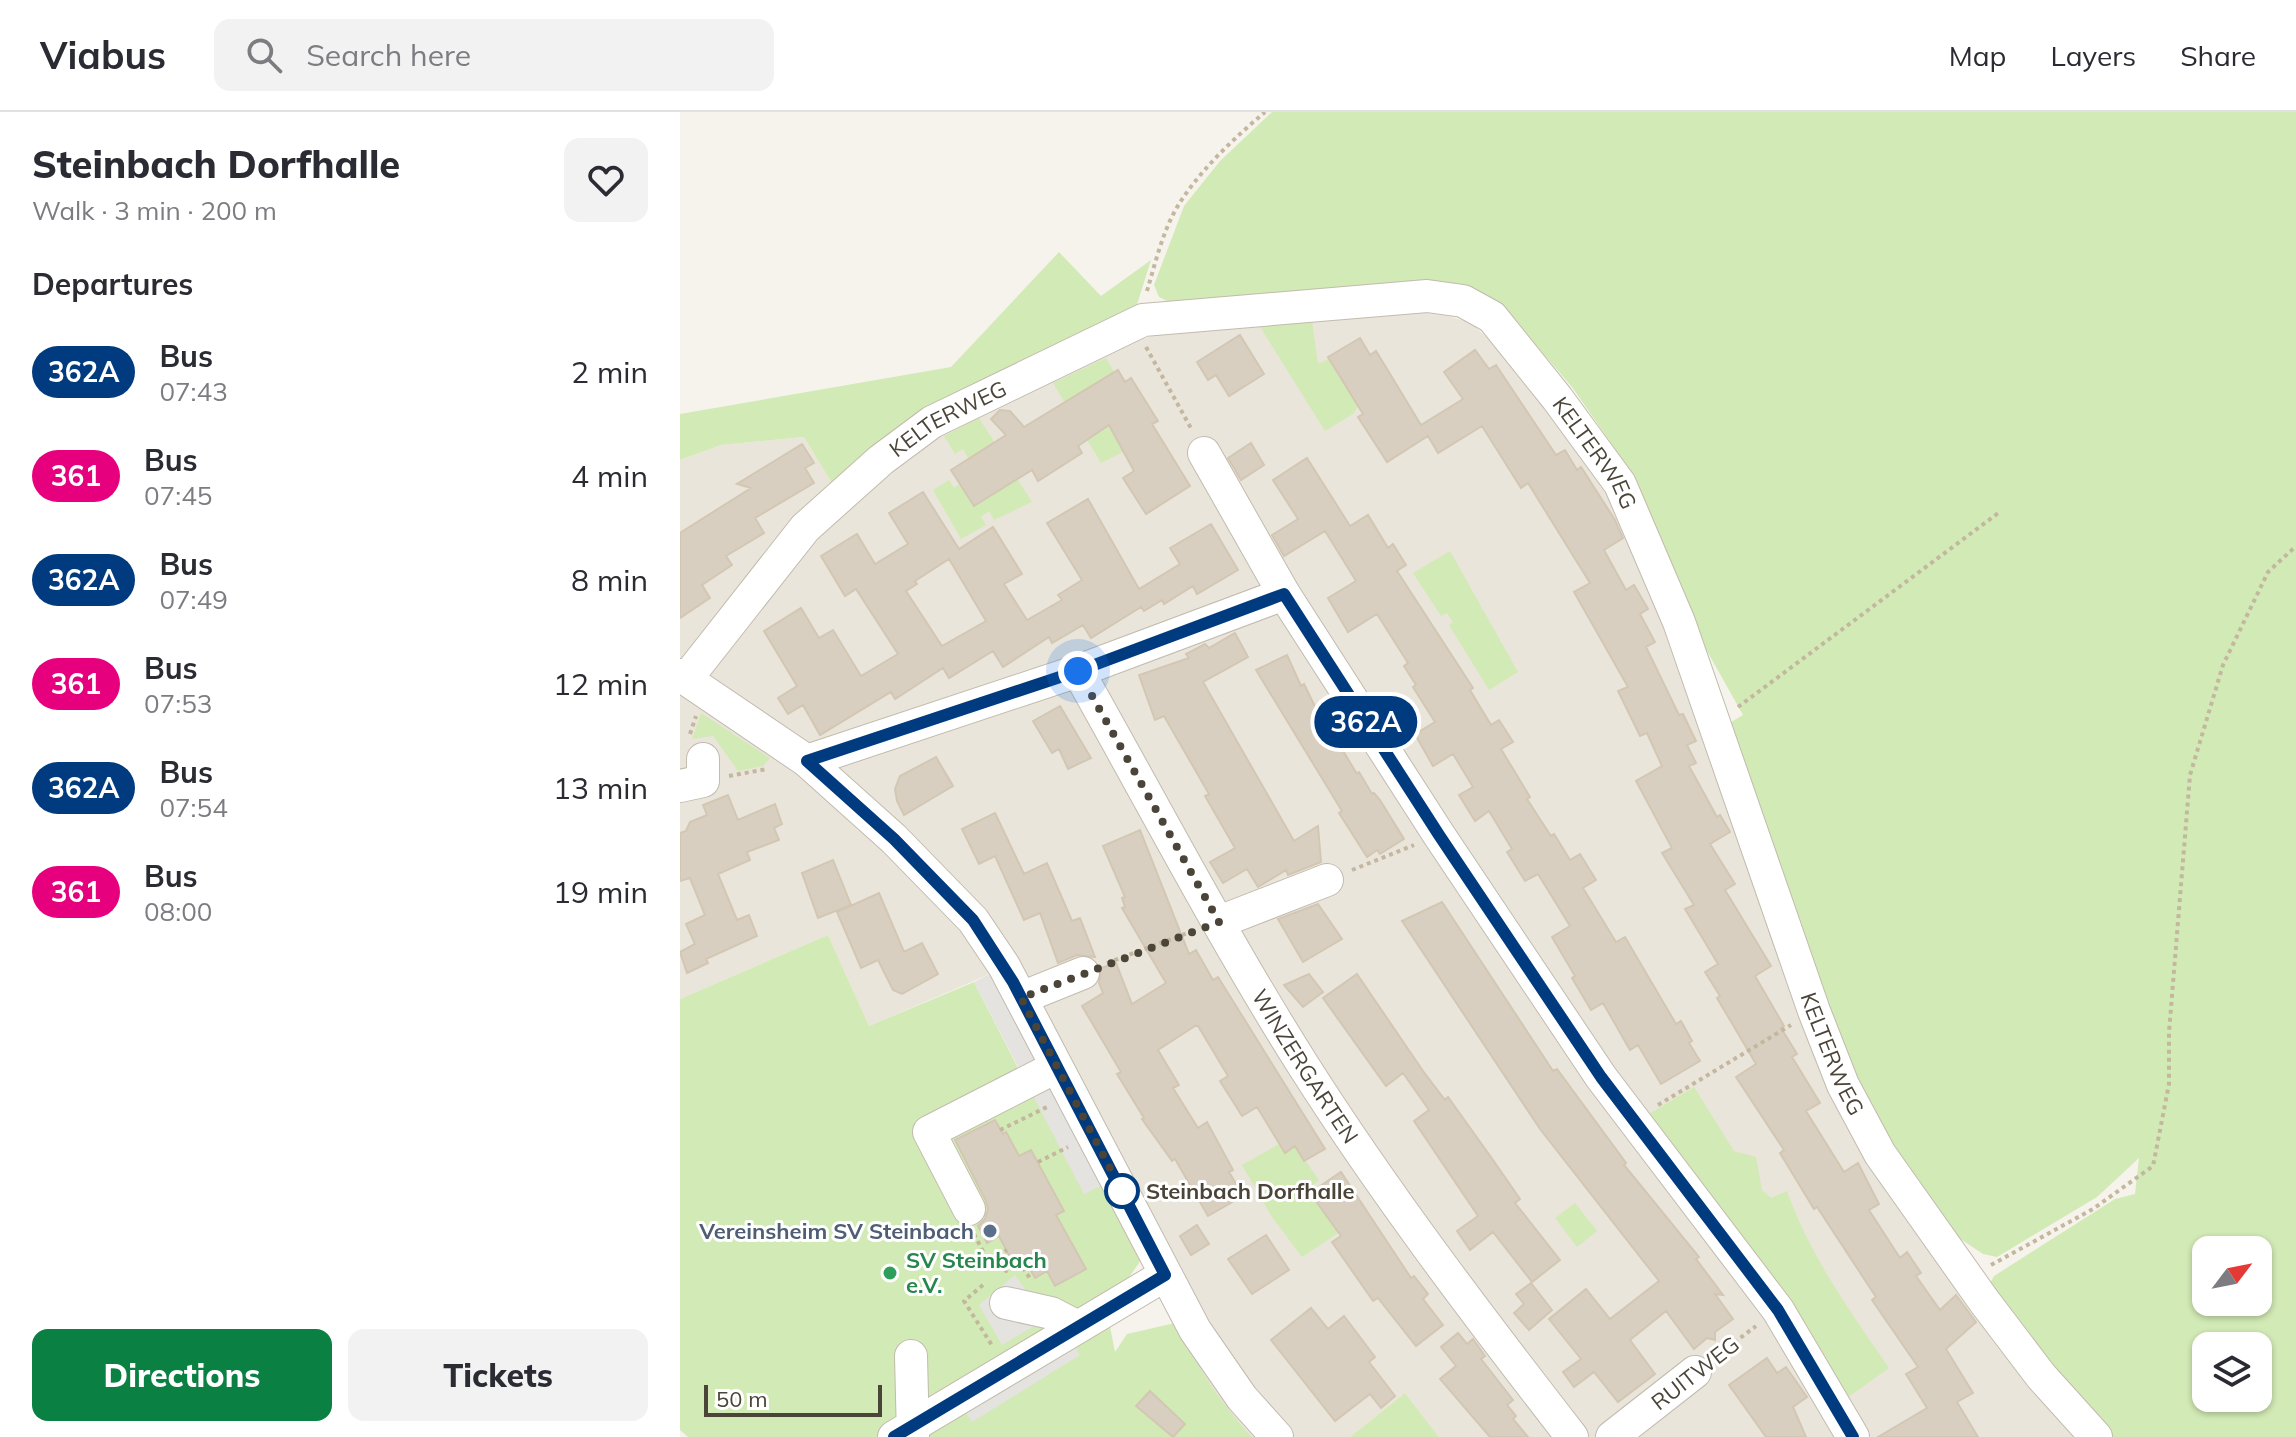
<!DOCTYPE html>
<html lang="en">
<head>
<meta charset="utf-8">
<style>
	body { margin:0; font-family:Mulish,sans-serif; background:#f2f2f3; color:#2b2b33; height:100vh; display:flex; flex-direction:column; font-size:30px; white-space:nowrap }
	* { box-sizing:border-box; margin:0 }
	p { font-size:26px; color:#7c7c81 }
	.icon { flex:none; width:44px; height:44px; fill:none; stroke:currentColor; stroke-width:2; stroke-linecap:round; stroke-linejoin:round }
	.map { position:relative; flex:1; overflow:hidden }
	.side { display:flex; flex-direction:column; background:#fff; width:680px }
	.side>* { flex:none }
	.badge { padding:0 16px; border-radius:26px; font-size:28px; line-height:52px }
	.needle { width:52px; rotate:58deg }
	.fabs { position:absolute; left:1512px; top:1124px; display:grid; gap:16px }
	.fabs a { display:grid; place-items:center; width:80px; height:80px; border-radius:16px; background:#fff; box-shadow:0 2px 6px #0004; font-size:40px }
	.scale { position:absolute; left:24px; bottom:20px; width:178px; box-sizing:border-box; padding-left:8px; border:4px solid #4b4439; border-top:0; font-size:22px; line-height:28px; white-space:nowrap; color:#4b4439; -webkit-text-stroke:6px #fff; paint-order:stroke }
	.you { position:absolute; width:40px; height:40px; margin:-20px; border:6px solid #fff; border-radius:50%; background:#1a73e8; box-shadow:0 0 0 12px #1a73e833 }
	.map>.badge { position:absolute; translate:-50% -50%; box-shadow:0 0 0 4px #fff }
	h2 { padding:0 32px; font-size:30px; line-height:72px }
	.round { display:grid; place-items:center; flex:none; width:84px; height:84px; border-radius:16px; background:#f2f2f3 }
	.summary { display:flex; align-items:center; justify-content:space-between; height:136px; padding:0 32px }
	h1 { font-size:38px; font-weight:800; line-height:60px }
	.primary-button { display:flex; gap:16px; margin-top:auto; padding:16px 32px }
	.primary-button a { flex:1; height:92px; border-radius:16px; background:#0b8043; color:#fff; font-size:32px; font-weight:800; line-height:92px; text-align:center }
	.primary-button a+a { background:#f2f2f3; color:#2b2b33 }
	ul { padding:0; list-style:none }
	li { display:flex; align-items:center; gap:24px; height:104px; padding:0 32px }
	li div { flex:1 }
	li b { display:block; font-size:30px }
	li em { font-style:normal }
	li .badge { min-width:88px; font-weight:700; text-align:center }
	header { display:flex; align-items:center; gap:48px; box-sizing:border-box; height:112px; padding:0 40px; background:#fff; border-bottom:2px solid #e1e1e2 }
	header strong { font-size:38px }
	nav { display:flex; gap:44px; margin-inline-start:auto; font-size:28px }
	.search { width:560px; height:72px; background:#f2f2f3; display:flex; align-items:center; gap:20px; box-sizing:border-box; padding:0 28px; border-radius:16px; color:#7c7c81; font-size:30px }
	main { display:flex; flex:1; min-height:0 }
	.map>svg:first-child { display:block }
</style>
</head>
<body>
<header>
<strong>Viabus</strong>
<div class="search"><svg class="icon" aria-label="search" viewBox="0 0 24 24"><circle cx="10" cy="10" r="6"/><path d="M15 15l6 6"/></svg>Search here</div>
<nav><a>Map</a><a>Layers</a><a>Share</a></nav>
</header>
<main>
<section class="side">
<div class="summary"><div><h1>Steinbach Dorfhalle</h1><p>Walk · 3 min · 200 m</p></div><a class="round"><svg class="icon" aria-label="heart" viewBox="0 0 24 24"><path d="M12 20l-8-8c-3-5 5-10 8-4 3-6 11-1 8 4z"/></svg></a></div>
<h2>Departures</h2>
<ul>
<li><span class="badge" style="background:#003b80;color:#fff">362A</span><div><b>Bus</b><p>07:43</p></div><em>2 min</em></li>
<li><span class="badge" style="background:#e6007e;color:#fff">361</span><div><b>Bus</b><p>07:45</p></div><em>4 min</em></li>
<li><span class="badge" style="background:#003b80;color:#fff">362A</span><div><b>Bus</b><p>07:49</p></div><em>8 min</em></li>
<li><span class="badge" style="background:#e6007e;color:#fff">361</span><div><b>Bus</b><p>07:53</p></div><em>12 min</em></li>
<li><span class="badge" style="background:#003b80;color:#fff">362A</span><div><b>Bus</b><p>07:54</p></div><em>13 min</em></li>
<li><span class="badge" style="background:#e6007e;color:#fff">361</span><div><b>Bus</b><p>08:00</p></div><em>19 min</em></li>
</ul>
<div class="primary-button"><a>Directions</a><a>Tickets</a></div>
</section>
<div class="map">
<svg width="1616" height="1325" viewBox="0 0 1616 1325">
	<rect width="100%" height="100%" fill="#f6f3ec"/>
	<path fill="#eae5da" d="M745,201l23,3 23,7 32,30 105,135 34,70 176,488 265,391h-644l-34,-44 -55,44h-98l-28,-30 -19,-27 -213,-407 -123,53 -41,-91 -148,64v-539l41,-15 83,-8 29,48 16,21 100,-76 183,-88 31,-9 173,-16z"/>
	<path fill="#d2eab5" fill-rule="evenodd" d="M592,0h1024v1325h-190l-118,-150 6,-11 121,-77 20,-5 4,-36 -42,39 -100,60 -14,-3 -42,-28 -85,-145 -128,-357 15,-9 -50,-89 -57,-147 -64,-92 -69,-80 -334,-5 -10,-5 -5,-12 30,-79 36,-45zM1526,1138h52v52h-52zM1526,1234h52v52h-52z
		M379,140l42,44 50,-36 -17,54 -301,171 -29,-48 -83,8 -41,15v-46l271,-47z
		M632,209l6,43 10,-5 30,47 -5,8 -28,17 -66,-106z
		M426,246l8,14 -29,19 22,36 39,-25 -19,48 -26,13 -48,-80z
		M299,306l53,84 -38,18 -5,-9 -8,6 5,8 -25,14 -28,-49 16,-10 5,8 6,-4 15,22 35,-22 -23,-37 -19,11 -5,-9 -8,5 -11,-18z
		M770,439l68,121 -29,18 -40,-65 4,-3 -6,-9 -6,3 -28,-43z
		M21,601l69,45 -7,8 -25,5 -25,-35 -21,3z
		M148,823l41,91 105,-44 45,88 18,-9 104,199 -18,26 -19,10 11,56 12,-18 48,-11c24,45 42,76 77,114h-564l-8,-7v-431z
		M1014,975l40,64 22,6 6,33 9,8 16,-7c23,65 63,120 102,177l-42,30 -203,-281z
		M599,1032l6,8 10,-6 24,34 -11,9 30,44 -36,24 -30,-40 -30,-52z
		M895,1091l22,28 -20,16 -22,-29z
		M725,1281l34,44h-89z"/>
	<path fill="#e5e3e0" d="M312,861l110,212 -18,9 -110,-212z
		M335,1163l31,44 -44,26 -23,-40z
		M386,1220l14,23 -108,67 -14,-22z"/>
	<path fill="#d8cfc1" stroke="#d3c7b4" stroke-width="2" fill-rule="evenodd" d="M560,223l24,39 -35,22 -13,-21 -8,5 -11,-18z
		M680,226l10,17 6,-4 45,74 42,-26 -19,-27 31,-22 14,19 7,-4 60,90 9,-5 12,20 4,-3 34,53 8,18 -19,12 22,40 8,-5 14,24 -8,5 15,28 -9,5 33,68 4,-1 13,27 -9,4 9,18 -7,3 28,51 3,-2 10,17 -20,12 25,40 -10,6 46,76 -16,10 29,50 -3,2 16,26 -5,3 28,46 -14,8 38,61 14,-9 21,41 -10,6 31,48 7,-6 14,21 -5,3 24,34 16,-15 20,27 -30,27 27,44 -16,9 21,35h-100l49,-29 -21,-34 12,-7 -46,-67 4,-3 -59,-90 -3,2 -34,-56 4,-3 -48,-73 20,-13 -39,-66 3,-2 -15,-24 13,-8 -33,-55 9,-4 -32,-52 10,-5 -36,-67 26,-15 -15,-33 -7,3 -22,-45 10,-4 -54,-95 16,-9 -62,-100 -7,5 -39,-62 -44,27 -10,-17 -41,26 -29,-45 5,-3 -35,-57z
		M438,258l7,12 6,-4 27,43 -6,3 38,62 -44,28 -23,-36 11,-7 -25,-46 -31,21 4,7 -44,28 -6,-11 -58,36 -23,-36 55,-35 -15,-16 9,-9 10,1 14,16z
		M571,331l13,22 -23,15 -13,-22z
		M122,332l12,19 -9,5 9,15 -59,35 9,15 -38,23 6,9 -30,20 8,13 -30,20v-85l71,-45 -14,-4z
		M627,346l43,68 18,-11 20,33 5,-4 13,21 -9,6 76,117 -3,2 21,35 8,-5 14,22 -12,7 29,48 -3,2 24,37 3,-2 16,26 10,-6 16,26 -13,8 33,54 9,-5 51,87 5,-3 11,20 -3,2 11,18 -39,23 -23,-39 -8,5 -27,-47 -12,7 -19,-32 3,-2 -23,-39 18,-11 -32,-52 -13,7 -18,-29 5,-3 -23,-38 -14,10 -16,-26 14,-8 -20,-33 -20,12 -18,-32 20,-12 -22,-35 3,-2 -12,-19 4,-3 -31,-49 -29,18 -20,-34 28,-17 -31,-50 -41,25 -12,-21 26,-16 -25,-39z
		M243,380l36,57 34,-22 29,47 -18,10 23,36 35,-20 -4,-5 24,-15 -35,-57 41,-24 51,90 41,-25 -10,-16 41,-24 27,46 -41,24 -4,-8 -29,18 -2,-4 -18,11 -3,-4 -50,31 -8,-13 -31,18 -3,-6 -46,30 -10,-16 -44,27 -6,-10 -48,31 -4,-7 -71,43 -17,-30 -15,9 -10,-16 19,-12 -33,-55 37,-23 18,30 14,-8 28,46 37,-22 -42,-65 -11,7 -24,-40 36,-22 18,30 33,-20 -19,-31zM269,447l37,62 -44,25 -36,-55 11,-7 -2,-3z
		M555,521l13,24 -45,25 91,159 24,-15 3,36 -33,13 -2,-5 -28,17 -11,-18 -24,14 -13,-21 25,-14 -30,-52 4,-2 -45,-78 -9,4 -16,-45 50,-17 -3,-4 19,-10 4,4z
		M607,543l14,31 3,-2 24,49 3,-2 26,43 2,-2 13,22 2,-1 6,7 24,39 -24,15 -3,-4 -10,7 -28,-44 3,-2 -86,-141z
		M380,594l31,52 -23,11 -9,-20 -7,4 -19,-32z
		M256,645l17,29 -49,29 -7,-14 -2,-12 5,-13z
		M48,683l10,25 37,-16 7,20 -8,4 5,12 -32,12 3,8 -32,14 19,46 12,-5 8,21 -51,23 2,4 -21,10 -7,-21 15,-8 -9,-20 19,-9 -15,-37 -10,3v-48l6,-2 4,-9 17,-7 -4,-10z
		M315,701l29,61 23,-11 25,58 8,-3 15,39 -18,-2 -19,8 -18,-50 -16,7 -29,-64 -16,8 -17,-35z
		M460,718l49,124 7,-4 17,30 5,-3 107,172 -21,12 -9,-15 -10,7 -28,-46 -15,9 -22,-35 8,-5 -30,-50h-3l-37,24 21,35 -6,3 25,40 9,-6 26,48 -4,2 14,24 -35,20 -33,-57 -3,2 -30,-42 2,-1 -27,-44 4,-2 -39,-66 21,-13 -4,-10 2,-15 15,-5 16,41 34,-21 -44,-75 3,-1 -3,-9 3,-1 -22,-51z
		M153,748l18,45 -33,13 -16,-45z
		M199,781l25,59 18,-9 16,31 -36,20 -9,-4 -15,-30 -17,8 -24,-56z
		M762,790l111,169 4,-2 69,94 -2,2 75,92 -3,2 27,36 -8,-1 18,25 -18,13v8l-8,-2 -13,11 -28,-38 -36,29 25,34 -37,28 -24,-30 -20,15 -11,-15 18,-13 -32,-40 37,-30 24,30 49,-38 -119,-152 -138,-208z
		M638,792l24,35 -39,23 -25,-43z
		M629,862l14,18 -20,15 -19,-22z
		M677,862l66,97 22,29 3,-3 45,63 27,39 -5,4 45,57 -28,22 -39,-50 -23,18 -13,-19 21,-15 -64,-95 15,-11 -26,-37 -17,13 -63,-88z
		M315,1008l8,14 3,-2 13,24 12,-6 33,61 -8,4 30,54 -31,17 -8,-15 -12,7 -13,-23 -10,6 -13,-25 -12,7 -9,-17 7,-7 3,-10 -2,-8 -31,-61z
		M661,1060l70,106 3,-2 14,18 -5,5 20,26 -27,21 -38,-48 -5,3 -41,-59 9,-6 -31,-43z
		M517,1113l12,19 -18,11 -11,-19z
		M586,1123l23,35 -37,24 -24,-35z
		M851,1171l21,27 -23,20 -15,-17 10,-9 -8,-10z
		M631,1196l17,21 16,-13 31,41 -6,5 26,34 -14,12 -11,-14 -35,27 -64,-81z
		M778,1221l9,11 6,-5 12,17 -4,3 32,41 -6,5 9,11 -3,3 15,18h-38l-50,-58 16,-13 -15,-19z
		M1087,1246l10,15 9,-6 21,30 -14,10 13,30h-40l-37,-52z
		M470,1279l35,33 -12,13 -37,-31z"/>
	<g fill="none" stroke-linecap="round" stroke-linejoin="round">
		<defs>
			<g id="minor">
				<path d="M524,341l80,141 155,241 162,242 177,233 75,127"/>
				<path id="s1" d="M398,559c74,131 144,266 225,394 82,129 175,251 269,372"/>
				<path d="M0,563l127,86 87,78 79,81 31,46 191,364 47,68 35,39"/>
				<path id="s2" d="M7,566l118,-150 76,-68 51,-38 211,-102 284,-24 36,5 29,16 65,81 63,86 59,138 135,389 29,74 37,69 104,147 57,75 55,61"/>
				<path d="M127,649l271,-90 206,-77"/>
				<path d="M0,674l23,-5v-22"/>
				<path d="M539,810l108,-42"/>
				<path d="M341,886l62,-25"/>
				<path d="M289,1097l-40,-77 127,-65"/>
				<path d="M326,1191l45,10 25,13"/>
				<path d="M231,1244l2,81"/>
				<path d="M214,1325l271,-162"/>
				<path d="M932,1325l83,-65"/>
			</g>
		</defs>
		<use href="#minor" stroke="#c2bbae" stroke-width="34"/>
		<path stroke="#c4b79f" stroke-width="4" stroke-dasharray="4 4" stroke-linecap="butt" d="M467,179c8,-27 15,-57 29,-82 21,-36 57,-70 89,-97
			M466,235l46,83
			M1058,595l263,-196
			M10,622l6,-18
			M49,664l38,-7
			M672,758l62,-25
			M427,851l86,-32
			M978,993l133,-80
			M320,1018l47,-23
			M358,1050l30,-15
			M294,1122l14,27 10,-5 8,15 14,-8 11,17
			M318,1144l9,-6
			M1311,1153l102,-56 60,-43 16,-82v-52l21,-257 33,-110 45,-93 28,-26
			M303,1173l-19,16 29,46
			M1035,1245l41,-31"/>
		<use href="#minor" stroke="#fff" stroke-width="32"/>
	</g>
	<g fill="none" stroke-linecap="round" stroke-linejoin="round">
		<defs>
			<path id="line" d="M214,1325l271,-162 -152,-293 -40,-62 -79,-81 -87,-78 271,-90 206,-77 155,241 162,242 177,233 75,127"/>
		</defs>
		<use href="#line" stroke="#fff" stroke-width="18"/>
		<use href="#line" stroke="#003b80" stroke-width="12"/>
		<path stroke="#4b4439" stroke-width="8" stroke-dasharray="0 14.4" d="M398,559l141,251 -198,76 101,193"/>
	</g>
	<circle fill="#fff" stroke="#003b80" stroke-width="4" cx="442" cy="1079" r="16"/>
	<circle fill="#5c6f8a" stroke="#fff" stroke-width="3" cx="310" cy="1119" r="8"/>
	<circle fill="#2e9e5b" stroke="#fff" stroke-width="3" cx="210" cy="1161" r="8"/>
	<g text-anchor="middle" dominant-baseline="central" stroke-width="6" stroke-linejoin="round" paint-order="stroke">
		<g font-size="22" fill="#4b4439" stroke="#fff">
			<text stroke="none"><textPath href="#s2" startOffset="372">KELTERWEG</textPath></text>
			<text stroke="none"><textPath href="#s2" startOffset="1116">KELTERWEG</textPath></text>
			<text stroke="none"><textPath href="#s2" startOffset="1764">KELTERWEG</textPath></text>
			<text stroke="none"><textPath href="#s1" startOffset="456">WINZERGARTEN</textPath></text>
			<text transform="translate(1015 1261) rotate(-38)">RUITWEG</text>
		</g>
		<g font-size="22" font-weight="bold" fill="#4b4439" stroke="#fff" text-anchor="start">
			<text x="466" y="1079">Steinbach Dorfhalle</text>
		</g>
		<g font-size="22" font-weight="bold" fill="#4e5e75" stroke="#fff" text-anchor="end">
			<text x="294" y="1119">Vereinsheim SV Steinbach</text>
		</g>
		<g font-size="22" font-weight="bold" fill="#27864d" stroke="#fff" text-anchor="start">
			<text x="226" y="1148">SV Steinbach<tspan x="226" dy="25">e.V.</tspan></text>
		</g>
	</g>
</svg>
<div class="fabs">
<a><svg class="needle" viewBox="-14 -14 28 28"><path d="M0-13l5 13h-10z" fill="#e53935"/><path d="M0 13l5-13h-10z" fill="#7c7c81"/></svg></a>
<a><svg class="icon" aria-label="layers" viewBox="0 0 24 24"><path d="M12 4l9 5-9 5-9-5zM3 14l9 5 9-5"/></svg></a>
</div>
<div class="scale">50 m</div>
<div class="you" style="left:398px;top:559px"></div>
<b class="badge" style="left:686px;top:610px;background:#003b80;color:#fff">362A</b>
</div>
</main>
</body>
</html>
